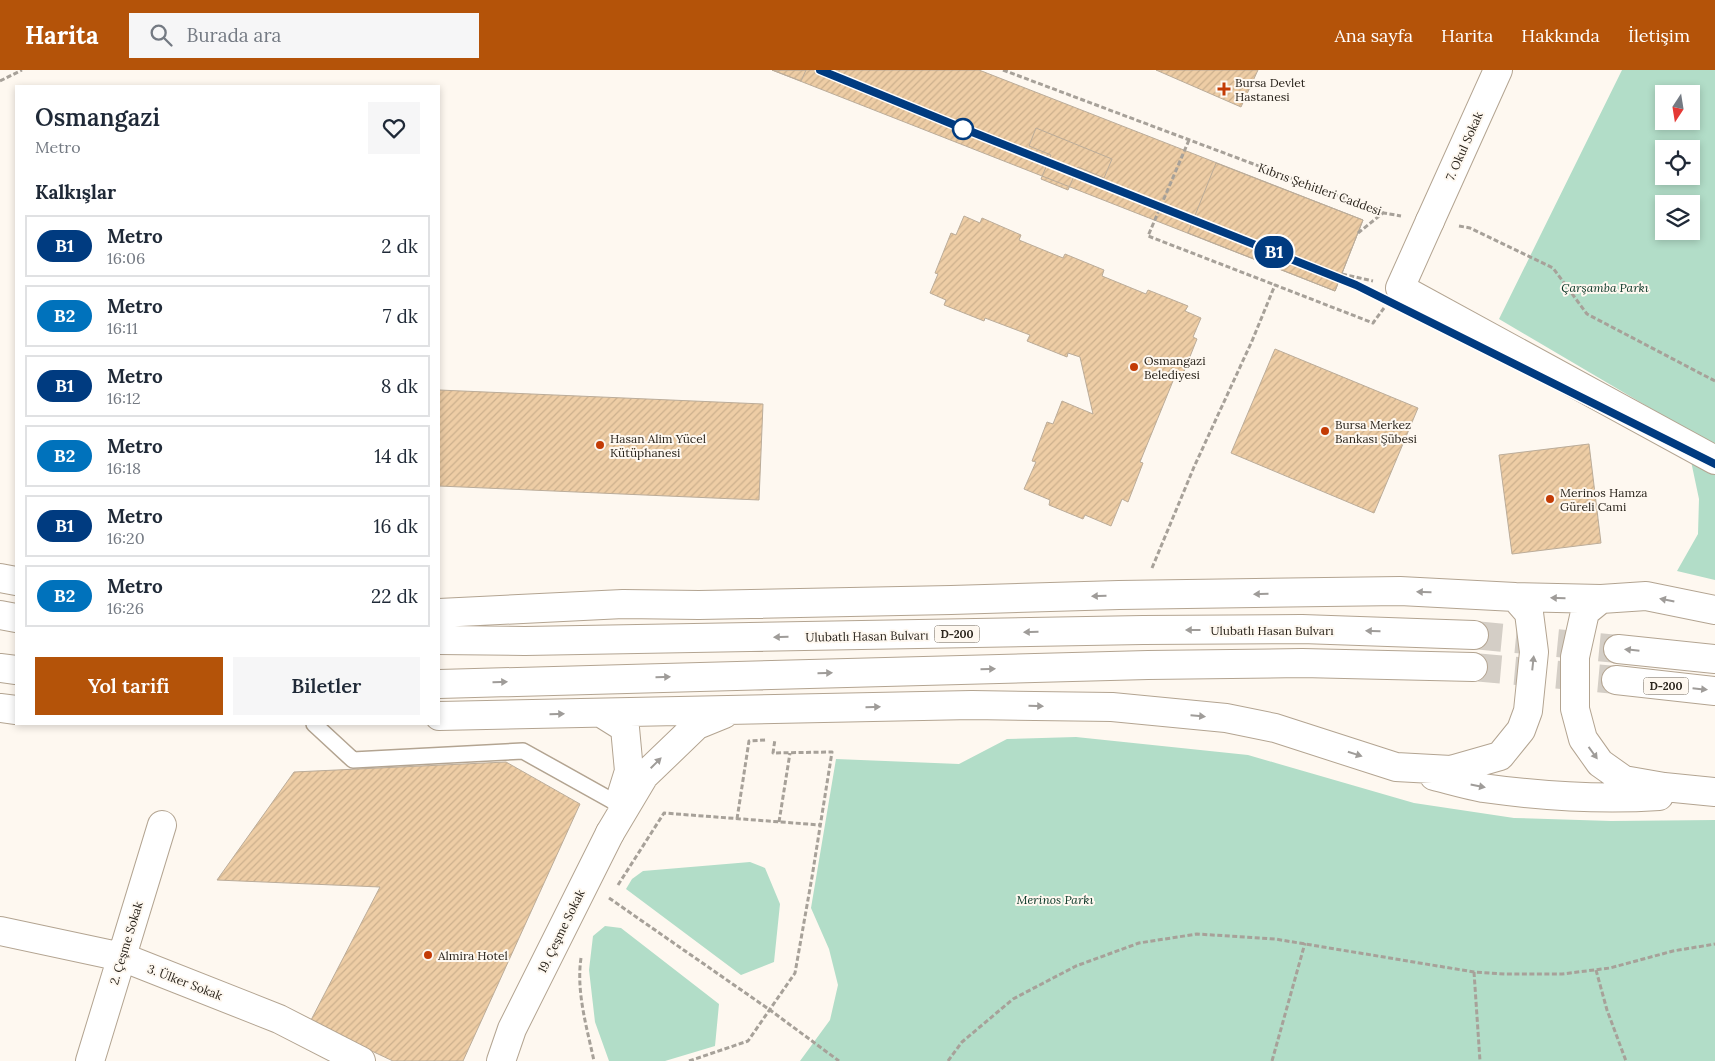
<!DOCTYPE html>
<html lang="tr">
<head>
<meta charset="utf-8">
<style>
	body { margin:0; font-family:Lora,serif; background:#f6f6f7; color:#1f2937; height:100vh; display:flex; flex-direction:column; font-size:19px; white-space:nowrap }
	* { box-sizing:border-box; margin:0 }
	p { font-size:16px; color:#747a83 }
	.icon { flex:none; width:28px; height:28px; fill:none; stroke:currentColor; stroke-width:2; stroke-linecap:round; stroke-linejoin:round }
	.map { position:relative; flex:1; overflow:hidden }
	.drawer { position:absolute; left:15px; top:15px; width:425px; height:640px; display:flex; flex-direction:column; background:#fff; border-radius:0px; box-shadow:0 2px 8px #0003 }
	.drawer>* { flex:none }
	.badge { padding:0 10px; border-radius:16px; font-size:18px; line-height:32px }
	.needle { width:32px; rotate:192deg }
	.tools { position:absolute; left:1655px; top:15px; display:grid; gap:10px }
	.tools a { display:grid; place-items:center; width:45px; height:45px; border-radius:0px; background:#fff; box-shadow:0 2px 8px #0003; font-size:25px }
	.map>.badge { position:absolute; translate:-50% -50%; box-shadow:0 0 0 2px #fff }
	h2 { padding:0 20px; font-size:19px; line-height:45px }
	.round { display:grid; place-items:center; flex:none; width:52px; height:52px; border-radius:0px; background:#f6f6f7 }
	.headline { display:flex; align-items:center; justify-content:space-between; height:85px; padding:0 20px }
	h1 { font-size:24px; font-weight:600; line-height:38px }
	.action { display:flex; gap:10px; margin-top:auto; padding:10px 20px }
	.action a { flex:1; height:58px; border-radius:0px; background:#b45309; color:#fff; font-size:20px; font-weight:600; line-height:58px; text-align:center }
	.action a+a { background:#f6f6f7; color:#1f2937 }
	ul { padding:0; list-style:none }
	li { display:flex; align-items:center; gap:15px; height:62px; margin:0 10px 8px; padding:0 10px; border:2px solid #e0e1e3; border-radius:0px }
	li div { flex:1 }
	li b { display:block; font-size:19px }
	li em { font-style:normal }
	li .badge { min-width:55px; font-weight:700; text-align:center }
	header { display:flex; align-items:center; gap:30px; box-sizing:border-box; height:70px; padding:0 25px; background:#b45309; color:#fff }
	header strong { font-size:24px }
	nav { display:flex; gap:28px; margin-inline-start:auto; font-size:18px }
	.search { width:350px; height:45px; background:#f6f6f7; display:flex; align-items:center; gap:12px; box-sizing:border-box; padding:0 18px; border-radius:0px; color:#747a83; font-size:19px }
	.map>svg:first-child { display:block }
</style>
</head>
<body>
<header>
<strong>Harita</strong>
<div class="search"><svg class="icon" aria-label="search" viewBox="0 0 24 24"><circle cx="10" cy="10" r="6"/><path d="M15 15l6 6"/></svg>Burada ara</div>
<nav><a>Ana sayfa</a><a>Harita</a><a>Hakkında</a><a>İletişim</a></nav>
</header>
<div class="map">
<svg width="1715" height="991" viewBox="0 0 1715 991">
	<defs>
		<pattern id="building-hatch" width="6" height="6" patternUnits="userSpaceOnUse" patternTransform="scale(1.25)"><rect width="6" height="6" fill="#eecda5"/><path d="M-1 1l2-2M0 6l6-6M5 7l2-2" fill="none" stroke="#ccb08d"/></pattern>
	</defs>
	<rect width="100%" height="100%" fill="#fef8f0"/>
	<path fill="#b2ddc8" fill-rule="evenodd" d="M1622,0h93v510l-38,-9 21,-37 1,-35 -15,-71 -185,-109zM1664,24h27v27h-27zM1664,79h27v27h-27zM1664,134h27v27h-27z
		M1076,667l172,18 166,48 100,15 97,3 104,-1v241h-915l30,-41 8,-35 -9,-36 -18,-41 25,-149 123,5 48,-25z
		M750,792l15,6 15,36 -6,58 -33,13 -115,-86 6,-10 11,-8z
		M605,856l16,2 98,76 -4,42 -50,15h-56l-14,-39 -6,-52 4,-34z"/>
	<path fill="url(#building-hatch)" stroke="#bbac99" d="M772,0h34l-5,11z
		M772,0h207l384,150 -28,71z
		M1156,0h102l-17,37z
		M1036,58l76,31 -8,19 -26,-11 -10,23 -27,-11 10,-24 -22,-9z
		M1216,93l147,57 -28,71 -147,-58z
		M964,146l16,7 2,-5 39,17 -2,5 44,18 2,-4 39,16 -2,6 44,18 2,-4 40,16 -3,5 16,7 -8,19 4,2 -16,40 -6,-3 -35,86 3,1 -15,39 -6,-3 -11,27 -26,-11 -2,4 -34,-14 1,-5 -26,-11 12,-27 -4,-1 15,-39 6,2 9,-23 31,13 -13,-57 -12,-4 -1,4 -40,-16 3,-6 -45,-17 -1,3 -40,-16 2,-5 -16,-7 8,-19 -3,-1 16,-40 5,2z
		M1275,279l143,59 -44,105 -143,-60z
		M439,320l324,14 -4,96 -320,-14z
		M1589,374l12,99 -89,11 -13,-99z
		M506,692l74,42 -117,257h-70l-83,-39 70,-135 -163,-7 77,-108z"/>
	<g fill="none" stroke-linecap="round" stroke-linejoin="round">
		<path stroke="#d4cec6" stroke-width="28" stroke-dasharray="28 14" stroke-linecap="butt" d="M1474,565l144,14
			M1473,597l143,13"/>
		<defs>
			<path id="lane" d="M314,654l39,36 170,-9 95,53"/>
			<path id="street" d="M1430,151l-30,67 315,172
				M0,861l122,26 157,62 82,42
				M90,991l72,-236"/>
			<path id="secondary" d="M1430,151l68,-151
				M501,991l11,-32 98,-196"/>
			<path id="highway" d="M0,508l16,3
				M1515,527l86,2
				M1715,540l-69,-14 -45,3 -16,13 -10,45v52l8,30 17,24 24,17 40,7 51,5
				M439,543l184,-9 76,1 252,-5 168,-5 281,-4 115,6 14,16 5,39 -6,59 -7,19 -21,26 -49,14 -55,-3 -121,-39 -49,-10 -114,-11 -140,-2 -533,11
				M0,545l16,3
				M439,570l86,1 618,-11 159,-1 172,6
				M1618,579l97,10
				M0,598l16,2
				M1616,610l99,11
				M439,614l709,-19 154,-2 171,4
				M0,638l16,2
				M601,643l24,15 4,43 -9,29
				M1434,706c16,4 33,9 49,12 58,8 118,12 176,8
				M610,763l34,-57 53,-51 27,-11"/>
		</defs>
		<use href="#lane" stroke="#b3a491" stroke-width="18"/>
		<use href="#street" stroke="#b3a491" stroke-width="30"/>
		<use href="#secondary" stroke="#b3a491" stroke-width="30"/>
		<use href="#highway" stroke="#b3a491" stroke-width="30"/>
		<path stroke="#a7a199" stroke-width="3" stroke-dasharray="5 2.5" stroke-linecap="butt" d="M1003,0l381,143 17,3
			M0,11l22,-11
			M1189,70l-41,96 127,49
			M1459,156l11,2 83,40 34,46 128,67
			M1358,163l25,-20
			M1342,204l31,7
			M1152,498l42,-101 58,-126 23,-56 98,38 11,-15
			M737,749l12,-78 17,-1
			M779,752l11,-69
			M618,815l46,-72 156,12
			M609,828l161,112 69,51
			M581,888c-5,34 6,70 13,103
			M1596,900l11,40 19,51
			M1474,902l6,89
			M689,991l59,-20 47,-68 17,-96 20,-125 -59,1 2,-14
			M948,991l14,-19 51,-43 63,-33 63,-23 58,-9 78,5 199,33 31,2h57l48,-6 63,-17 42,-7
			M1272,991l33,-118"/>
		<use href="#lane" stroke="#fff" stroke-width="15"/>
		<use href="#street" stroke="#fff" stroke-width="28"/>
		<use href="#secondary" stroke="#fff" stroke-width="28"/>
		<use href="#highway" stroke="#fff" stroke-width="28"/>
	</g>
	<defs><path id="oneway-solid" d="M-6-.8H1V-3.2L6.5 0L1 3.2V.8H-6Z" transform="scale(1.25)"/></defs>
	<g fill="#9f9c99">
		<use href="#oneway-solid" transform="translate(1424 522) rotate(-178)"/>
		<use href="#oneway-solid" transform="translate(1261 524) rotate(179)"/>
		<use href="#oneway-solid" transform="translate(1099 526) rotate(178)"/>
		<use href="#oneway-solid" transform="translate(1558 528) rotate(-179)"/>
		<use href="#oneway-solid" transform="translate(1667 530) rotate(-169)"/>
		<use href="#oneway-solid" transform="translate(1193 560) rotate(180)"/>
		<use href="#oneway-solid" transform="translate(1373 561) rotate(-178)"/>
		<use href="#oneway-solid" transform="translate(1031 562) rotate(179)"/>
		<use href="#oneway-solid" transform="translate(781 567) rotate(179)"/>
		<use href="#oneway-solid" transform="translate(1632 580) rotate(-174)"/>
		<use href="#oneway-solid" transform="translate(1533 593) rotate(-84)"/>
		<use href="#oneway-solid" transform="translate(988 599) rotate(-1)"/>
		<use href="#oneway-solid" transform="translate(825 603) rotate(-1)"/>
		<use href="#oneway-solid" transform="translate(663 607) rotate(-2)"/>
		<use href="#oneway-solid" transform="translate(500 612) rotate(-2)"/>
		<use href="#oneway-solid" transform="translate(1700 619) rotate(6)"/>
		<use href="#oneway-solid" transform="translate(1036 636) rotate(1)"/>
		<use href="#oneway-solid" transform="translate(873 637) rotate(-1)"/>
		<use href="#oneway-solid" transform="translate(557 644) rotate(-1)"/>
		<use href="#oneway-solid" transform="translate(1198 646) rotate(5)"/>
		<use href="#oneway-solid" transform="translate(1593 683) rotate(54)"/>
		<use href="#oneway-solid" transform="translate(1355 684) rotate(18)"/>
		<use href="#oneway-solid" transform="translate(656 693) rotate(-45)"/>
		<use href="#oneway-solid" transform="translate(1478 716) rotate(11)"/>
	</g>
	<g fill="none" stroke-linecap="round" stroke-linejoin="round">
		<defs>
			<path id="line" d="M820,0l142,58 394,157 359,179"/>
		</defs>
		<use href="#line" stroke="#fff" stroke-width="11"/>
		<use href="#line" stroke="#003b80" stroke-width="8"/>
	</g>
	<g fill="#c33b05" stroke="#fef8f0" stroke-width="2">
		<path d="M1221.5 11.5h5v5h5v5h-5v5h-5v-5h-5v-5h5z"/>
		<circle cx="1134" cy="297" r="5"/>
		<circle cx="1325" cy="361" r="5"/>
		<circle cx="600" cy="375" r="5"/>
		<circle cx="1550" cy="429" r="5"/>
		<circle cx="428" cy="885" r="5"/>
	</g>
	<circle fill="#fff" stroke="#003b80" stroke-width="2.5" cx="963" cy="59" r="10"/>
	<g text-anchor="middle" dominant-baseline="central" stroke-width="4" stroke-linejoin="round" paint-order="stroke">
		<g fill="#fef8f0" stroke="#6a645c" stroke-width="1">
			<rect x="934.5" y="555.5" width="45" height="17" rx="4"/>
			<rect x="1643.5" y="607.5" width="45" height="17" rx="4"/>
		</g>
		<g font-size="11" font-weight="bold" fill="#2a241c">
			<text x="957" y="564">D-200</text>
			<text x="1666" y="616">D-200</text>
		</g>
		<g font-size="12" fill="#2a241c" stroke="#fef8f0" text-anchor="start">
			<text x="1235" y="12">Bursa Devlet<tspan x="1235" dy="14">Hastanesi</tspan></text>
			<text x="1144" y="290">Osmangazi<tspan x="1144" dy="14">Belediyesi</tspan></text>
			<text x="1335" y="354">Bursa Merkez<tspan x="1335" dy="14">Bankası Şübesi</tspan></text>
			<text x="610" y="368">Hasan Alim Yücel<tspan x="610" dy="14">Kütüphanesi</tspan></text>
			<text x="1560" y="422">Merinos Hamza<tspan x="1560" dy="14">Güreli Cami</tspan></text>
			<text x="438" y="885">Almira Hotel</text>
		</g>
		<g font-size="12" fill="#2a241c" stroke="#fef8f0">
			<text transform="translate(1464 76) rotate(-66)">7. Okul Sokak</text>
			<text transform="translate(1320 119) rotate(20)">Kıbrıs Şehitleri Caddesi</text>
			<text x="1272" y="560">Ulubatlı Hasan Bulvarı</text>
			<text transform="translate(867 566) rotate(-1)">Ulubatlı Hasan Bulvarı</text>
			<text transform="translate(561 861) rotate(-64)">19. Çeşme Sokak</text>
			<text transform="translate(126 873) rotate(-73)">2. Çeşme Sokak</text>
			<text transform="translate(185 912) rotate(21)">3. Ülker Sokak</text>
		</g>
		<g font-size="12" font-style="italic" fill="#053323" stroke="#fef8f0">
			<text x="1605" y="217">Çarşamba Parkı</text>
			<text x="1055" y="829">Merinos Parkı</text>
		</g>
	</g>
</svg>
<div class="tools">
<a><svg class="needle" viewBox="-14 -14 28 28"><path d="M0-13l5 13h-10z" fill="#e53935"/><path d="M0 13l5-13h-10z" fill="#747a83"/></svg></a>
<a><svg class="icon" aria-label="locate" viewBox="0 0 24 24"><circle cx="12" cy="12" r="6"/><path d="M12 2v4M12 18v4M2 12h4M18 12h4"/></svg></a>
<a><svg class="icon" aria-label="layers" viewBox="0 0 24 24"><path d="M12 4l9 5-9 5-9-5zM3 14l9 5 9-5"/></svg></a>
</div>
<b class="badge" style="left:1274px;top:182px;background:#003b80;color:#fff">B1</b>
<section class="drawer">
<div class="headline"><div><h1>Osmangazi</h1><p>Metro</p></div><a class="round"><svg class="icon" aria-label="heart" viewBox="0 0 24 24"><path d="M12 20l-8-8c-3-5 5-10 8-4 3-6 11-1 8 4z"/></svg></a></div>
<h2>Kalkışlar</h2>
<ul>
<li><span class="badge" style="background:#003b80;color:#fff">B1</span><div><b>Metro</b><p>16:06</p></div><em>2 dk</em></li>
<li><span class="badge" style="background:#0072bc;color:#fff">B2</span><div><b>Metro</b><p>16:11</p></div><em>7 dk</em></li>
<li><span class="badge" style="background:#003b80;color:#fff">B1</span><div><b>Metro</b><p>16:12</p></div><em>8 dk</em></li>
<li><span class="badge" style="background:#0072bc;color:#fff">B2</span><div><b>Metro</b><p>16:18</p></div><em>14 dk</em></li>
<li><span class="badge" style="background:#003b80;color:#fff">B1</span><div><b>Metro</b><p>16:20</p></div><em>16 dk</em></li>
<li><span class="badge" style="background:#0072bc;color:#fff">B2</span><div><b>Metro</b><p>16:26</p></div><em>22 dk</em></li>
</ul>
<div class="action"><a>Yol tarifi</a><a>Biletler</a></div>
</section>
</div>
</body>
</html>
